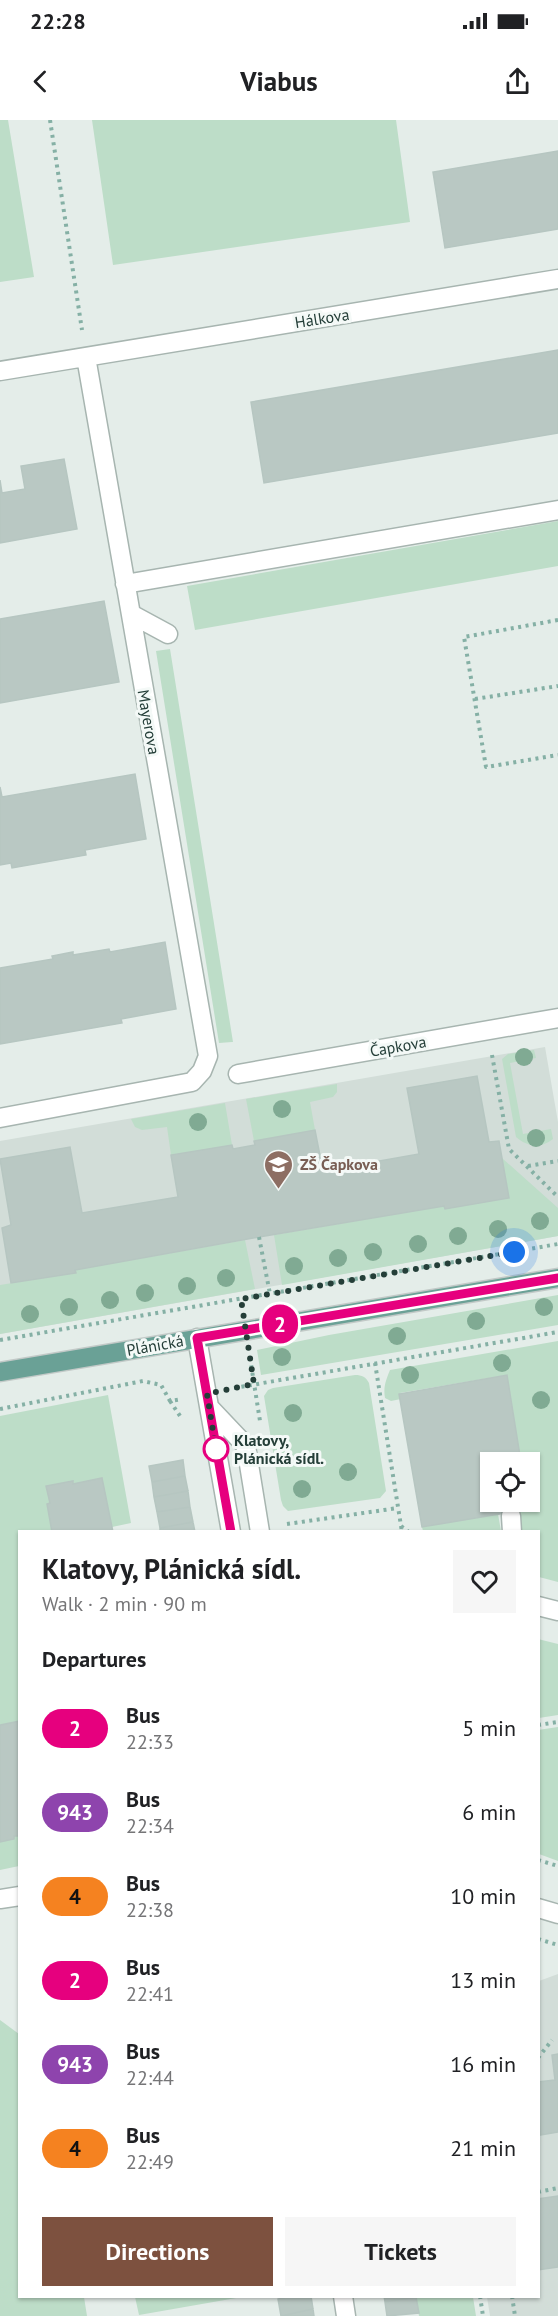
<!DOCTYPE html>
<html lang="en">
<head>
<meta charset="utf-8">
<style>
	body { margin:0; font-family:"PT Sans",sans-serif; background:#f6f6f6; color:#202124; height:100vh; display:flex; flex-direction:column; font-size:22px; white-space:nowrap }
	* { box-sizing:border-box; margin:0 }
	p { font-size:20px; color:#757577 }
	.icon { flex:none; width:33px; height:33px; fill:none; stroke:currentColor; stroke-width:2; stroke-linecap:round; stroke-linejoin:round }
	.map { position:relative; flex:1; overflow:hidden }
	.details { position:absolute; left:18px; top:1410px; width:522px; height:768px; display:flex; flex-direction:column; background:#fff; border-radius:0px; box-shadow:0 2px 4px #0004 }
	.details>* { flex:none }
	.badge { padding:0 12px; border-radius:20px; font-size:21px; line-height:39px }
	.fabs { position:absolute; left:480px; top:1332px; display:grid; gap:12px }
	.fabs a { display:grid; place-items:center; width:60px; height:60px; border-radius:0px; background:#fff; box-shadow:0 2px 4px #0004; font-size:30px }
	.you { position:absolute; width:30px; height:30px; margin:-15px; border:4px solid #fff; border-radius:50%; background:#1a73e8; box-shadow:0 0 0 9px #1a73e833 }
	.map>.badge { position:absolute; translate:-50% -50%; box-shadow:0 0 0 3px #fff }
	h2 { padding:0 24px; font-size:22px; line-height:54px }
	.round { display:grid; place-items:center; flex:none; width:63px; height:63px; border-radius:0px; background:#f6f6f6 }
	.overview { display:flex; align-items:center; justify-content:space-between; height:102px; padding:0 24px }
	h1 { font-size:28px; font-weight:700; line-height:45px }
	.button { display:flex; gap:12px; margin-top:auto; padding:12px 24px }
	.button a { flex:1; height:69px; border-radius:0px; background:#7d513f; color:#fff; font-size:24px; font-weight:700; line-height:69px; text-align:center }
	.button a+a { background:#f6f6f6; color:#202124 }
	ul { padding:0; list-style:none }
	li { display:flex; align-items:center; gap:18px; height:84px; padding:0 24px }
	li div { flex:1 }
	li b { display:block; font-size:22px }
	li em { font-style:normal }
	li .badge { min-width:66px; font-weight:700; text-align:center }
	.status { display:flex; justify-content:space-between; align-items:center; height:42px; padding:0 30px; background:#fff; direction:ltr }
	.status svg { height:16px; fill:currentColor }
	header { display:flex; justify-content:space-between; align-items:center; height:78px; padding:0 24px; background:#fff; font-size:27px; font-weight:700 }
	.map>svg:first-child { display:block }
</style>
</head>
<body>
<div class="status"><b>22:28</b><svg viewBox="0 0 49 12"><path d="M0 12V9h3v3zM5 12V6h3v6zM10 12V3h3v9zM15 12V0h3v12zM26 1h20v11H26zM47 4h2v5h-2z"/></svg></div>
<header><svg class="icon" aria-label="back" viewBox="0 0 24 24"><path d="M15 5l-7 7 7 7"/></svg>Viabus<svg class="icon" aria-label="share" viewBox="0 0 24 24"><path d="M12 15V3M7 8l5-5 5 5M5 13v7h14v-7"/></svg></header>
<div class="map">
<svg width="558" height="2196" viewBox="0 0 558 2196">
	<rect width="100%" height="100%" fill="#e4ede9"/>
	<path fill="#d2ddd8" d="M545,927l13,75v114l-558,98v-193z
		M558,1854v342h-68l-3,-19 51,-1 1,-315z"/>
	<path fill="#bdddc8" d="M0,0h8l26,157 -34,5z
		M92,0h304l14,102 -297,43z
		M558,401v45l-363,64 -8,-44z
		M170,529l63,393h-1l-13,1 -63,-392z
		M534,930l2,8 -26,5 13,71 28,-5 2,10c-13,10 -25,8 -37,-2l-14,-78 6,-5z
		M337,964v8l-4,5 -23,5 5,28 -61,11 -8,-42z
		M225,983l7,42 -61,10 -4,-28 -25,3 -7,-3 -4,-8z
		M502,1038l56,50v28l-276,49 -8,-50 170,-29 1,3 64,-12z
		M245,1120l10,49 -255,45v-49l75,-12v-3z
		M558,1175v30l-297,50 -4,-25 72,-15z
		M558,1221v241l-19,-5 -1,-45 -16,-1 -4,-20 11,-2 1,-47h-9l-14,-87 -107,18 1,6 -10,2 -6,-3c-2,-11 1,-18 5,-28z
		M355,1255c7,0 11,2 14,8l17,108 -6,7 -92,13 -5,-5 -2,-6 -17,-104 4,-6 5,-2z
		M108,1275l23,128 -19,4 -10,-49 -29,6v-3l-26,5 3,17 -3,1 5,27 -32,1 -1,189 -19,4v-309z
		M498,1394l3,17h-78l-1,-4z
		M538,1519l20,5v71l-19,3z
		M558,1607v134l-19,-7 -1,-124z
		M14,1716h5v30l-19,4v-28l14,-3z
		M0,1900l19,14 1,262 64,1 3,19h-87z
		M135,2177v-1l107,1 -103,18z
		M416,2177h57l3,19h-57z"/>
	<path fill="#b9c8c3" stroke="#b6c6c1" stroke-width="1.5" d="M558,31v78l-113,19 -12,-76z
		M558,230v83l-294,50 -13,-81z
		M64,339l13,70 -77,14v-63l2,13 23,-4 -4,-23z
		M104,481l15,81 -119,21v-84z
		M135,654l11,65 -61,11 1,5 -74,13 -1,-5 -11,2v-78l2,10z
		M165,822l11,67 -55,10 1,4 -122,21v-76l53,-9 -1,-3 21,-4v3l36,-6 1,3z
		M477,956l12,66 10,-1 10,57 -64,11 -1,-3 -185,31 -184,33 1,3 -65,10 -9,-55 9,-3 -11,-66 70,-12 12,66 96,-16 -7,-42 61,-10 1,4 22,-4 -1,-4 61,-11 8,41 96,-17 -12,-66z
		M507,1255l14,87h-31v40h38l1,7 -107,18 -23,-133z
		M183,1340l2,16 -33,6 -3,-16z
		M185,1356l3,15 -34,6 -2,-15z
		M102,1358l11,54h-61l-5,-28 3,-1 -4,-17 27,-5v3z
		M188,1371l2,16 -33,5 -3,-15z
		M190,1387l3,15 -33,6 -3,-16z
		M193,1402l2,10h-35v-4z
		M20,1601v115h-6v3l-14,3v-117z
		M558,1934v78l-18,3 -2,-53 17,-2 -3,-25z
		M558,2076v71l-20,3v-71z
		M290,2176h21l2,13 -32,7 -3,-17z
		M384,2176h32v1l-31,5z
		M416,2177l3,16 -32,3 -2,-14z
		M313,2189l1,7h-33z"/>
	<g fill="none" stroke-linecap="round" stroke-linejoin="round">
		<defs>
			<path id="minor" d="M0,251l558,-92
				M125,464l433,-74
				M131,494l37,20
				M238,954l320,-56
				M0,998l192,-36 10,-11 6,-15 -122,-699
				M197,1218l34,194
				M210,1288l36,38 14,86
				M511,1396l1,16
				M538,1486l20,5
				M0,1779l20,-3
				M538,1788l20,6
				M343,2176l3,20"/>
			<path id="major" d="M0,1252l558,-94"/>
		</defs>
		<use href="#minor" stroke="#a7b5b0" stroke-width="21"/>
		<use href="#major" stroke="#c2c9c7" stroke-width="21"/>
		<path stroke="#85b0a5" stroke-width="4" stroke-dasharray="3 4.5" stroke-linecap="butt" d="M50,0l32,210
			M558,500l-94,17 22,130 72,-12
			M475,579l83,-13
			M492,935l17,94 49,48
			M528,1046l30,-5
			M259,1117l11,57
			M0,1220l558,-96
			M250,1238l10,63
			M375,1243l27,169
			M234,1268l324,-56
			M170,1281l12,18
			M0,1289l143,-28 18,4 9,16 12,-2
			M287,1404l111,-16
			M401,1406l8,6
			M538,1605l20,-3
			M538,1740l20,6
			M538,1819l20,6
			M538,1938l14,-18
			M538,2072l20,-4
			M480,2176l3,20
			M512,2176l3,20"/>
		<use href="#minor" stroke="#fff" stroke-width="18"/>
		<use href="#major" stroke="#6aa196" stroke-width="18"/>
	</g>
	<g fill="#80aa93">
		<circle cx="524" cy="937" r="9"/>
		<circle cx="282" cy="989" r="9"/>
		<circle cx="198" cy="1002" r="9"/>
		<circle cx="536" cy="1018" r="9"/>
		<circle cx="540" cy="1101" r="9"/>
		<circle cx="498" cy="1109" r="9"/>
		<circle cx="458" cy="1116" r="9"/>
		<circle cx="418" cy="1124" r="9"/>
		<circle cx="373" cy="1132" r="9"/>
		<circle cx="338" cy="1138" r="9"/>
		<circle cx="294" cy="1146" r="9"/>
		<circle cx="226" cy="1158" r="9"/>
		<circle cx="187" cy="1166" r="9"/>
		<circle cx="145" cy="1173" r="9"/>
		<circle cx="110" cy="1180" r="9"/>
		<circle cx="69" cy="1187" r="9"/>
		<circle cx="544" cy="1187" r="9"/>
		<circle cx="30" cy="1194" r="9"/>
		<circle cx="476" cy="1201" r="9"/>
		<circle cx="397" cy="1216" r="9"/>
		<circle cx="282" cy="1237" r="9"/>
		<circle cx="502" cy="1243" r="9"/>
		<circle cx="410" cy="1255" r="9"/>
		<circle cx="541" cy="1280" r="9"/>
		<circle cx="293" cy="1293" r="9"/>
		<circle cx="348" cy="1352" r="9"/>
		<circle cx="302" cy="1369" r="9"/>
	</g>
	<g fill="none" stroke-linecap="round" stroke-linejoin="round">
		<defs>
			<path id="line" d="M231,1412l-34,-194 361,-60"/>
		</defs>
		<use href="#line" stroke="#fff" stroke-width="14"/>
		<use href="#line" stroke="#e6007e" stroke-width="9"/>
		<path stroke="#243e38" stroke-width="6" stroke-dasharray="0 10.8" d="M216,1329l-9,-55 47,-10 -13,-85 273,-47"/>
	</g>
	<defs>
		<symbol id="school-pin" viewBox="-11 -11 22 30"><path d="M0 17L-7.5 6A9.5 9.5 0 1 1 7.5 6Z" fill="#8d6e63" stroke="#f4f9f7"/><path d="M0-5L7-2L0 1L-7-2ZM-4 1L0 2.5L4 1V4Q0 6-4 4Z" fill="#fff"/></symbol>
	</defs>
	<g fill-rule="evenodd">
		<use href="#school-pin" x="262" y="1028" width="33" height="45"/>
	</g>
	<circle fill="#fff" stroke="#e6007e" stroke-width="3" cx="216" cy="1329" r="12"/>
	<g text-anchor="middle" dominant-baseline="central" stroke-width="6" stroke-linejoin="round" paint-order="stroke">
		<g font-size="16" fill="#243e38" stroke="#f4f9f7">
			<text transform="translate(322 198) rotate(-9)">Hálkova</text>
			<text transform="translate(149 602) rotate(80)">Mayerova</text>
			<text transform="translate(398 926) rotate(-10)">Čapkova</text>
			<text transform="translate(155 1225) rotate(-10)">Plánická</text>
		</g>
		<g font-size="16" font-weight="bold" fill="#785e54" stroke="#f4f9f7" text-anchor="start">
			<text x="300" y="1044">ZŠ Čapkova</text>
		</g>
		<g font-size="16" font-weight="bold" fill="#243e38" stroke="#f4f9f7" text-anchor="start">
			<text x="234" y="1320">Klatovy,<tspan x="234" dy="18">Plánická sídl.</tspan></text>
		</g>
	</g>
</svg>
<div class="fabs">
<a><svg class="icon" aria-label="locate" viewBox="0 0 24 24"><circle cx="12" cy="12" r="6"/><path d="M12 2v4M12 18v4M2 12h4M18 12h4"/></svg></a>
</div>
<div class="you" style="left:514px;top:1132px"></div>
<b class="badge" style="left:280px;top:1204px;background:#e6007e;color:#fff">2</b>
<section class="details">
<div class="overview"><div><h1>Klatovy, Plánická sídl.</h1><p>Walk · 2 min · 90 m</p></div><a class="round"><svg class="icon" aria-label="heart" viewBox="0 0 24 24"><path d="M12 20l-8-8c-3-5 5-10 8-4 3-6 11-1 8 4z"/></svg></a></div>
<h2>Departures</h2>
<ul>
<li><span class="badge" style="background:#e6007e;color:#fff">2</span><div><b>Bus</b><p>22:33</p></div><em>5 min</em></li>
<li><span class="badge" style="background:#8e44ad;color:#fff">943</span><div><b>Bus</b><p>22:34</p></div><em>6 min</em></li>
<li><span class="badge" style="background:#f58220;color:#111">4</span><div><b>Bus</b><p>22:38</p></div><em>10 min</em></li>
<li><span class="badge" style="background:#e6007e;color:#fff">2</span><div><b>Bus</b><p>22:41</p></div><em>13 min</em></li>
<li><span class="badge" style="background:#8e44ad;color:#fff">943</span><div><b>Bus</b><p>22:44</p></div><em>16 min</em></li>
<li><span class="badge" style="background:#f58220;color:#111">4</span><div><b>Bus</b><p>22:49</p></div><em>21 min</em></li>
</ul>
<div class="button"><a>Directions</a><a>Tickets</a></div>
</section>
</div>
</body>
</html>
